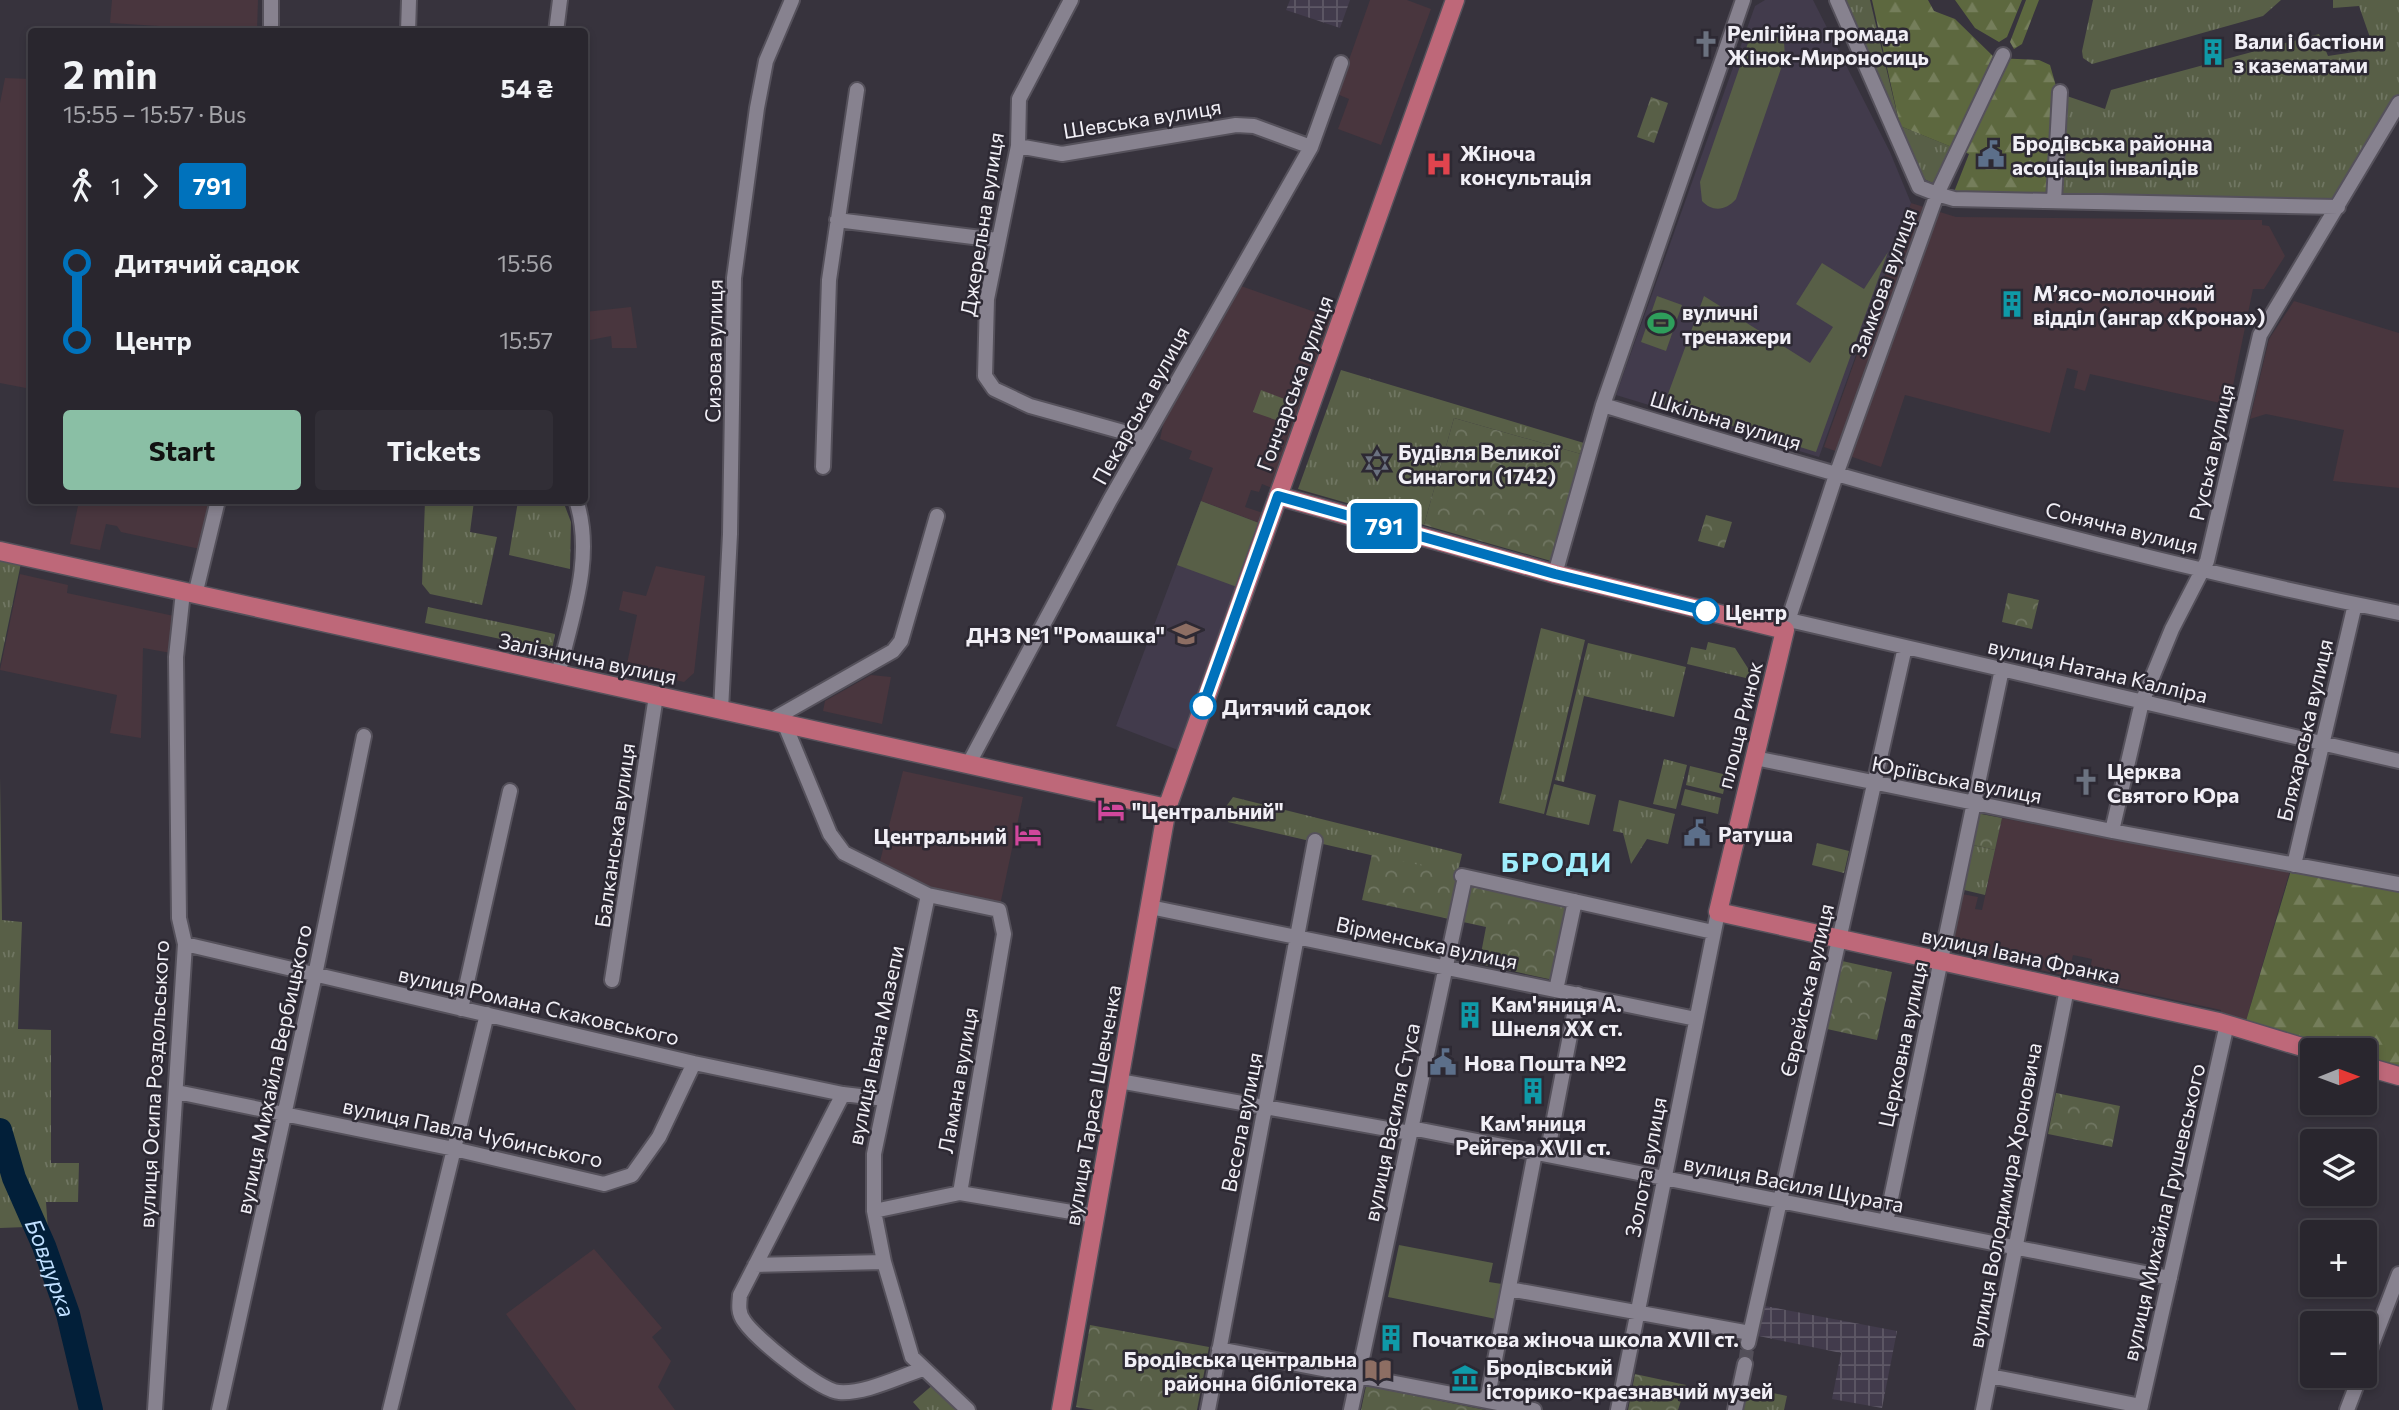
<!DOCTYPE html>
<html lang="en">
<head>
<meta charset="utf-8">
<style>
	body { margin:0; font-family:Commissioner,sans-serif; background:#312e36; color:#f1f3f6; height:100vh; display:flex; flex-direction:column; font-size:26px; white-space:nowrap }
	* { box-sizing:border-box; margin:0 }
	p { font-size:23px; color:#a5a5aa }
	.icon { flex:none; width:38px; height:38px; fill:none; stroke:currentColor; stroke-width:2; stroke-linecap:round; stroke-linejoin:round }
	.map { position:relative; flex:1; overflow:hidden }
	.panel { position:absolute; left:28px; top:28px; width:560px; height:476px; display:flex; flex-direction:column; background:#29262e; border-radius:7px; box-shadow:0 4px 10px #0003,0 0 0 2px #45434a }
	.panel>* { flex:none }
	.badge { padding:0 14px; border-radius:5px; font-size:24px; line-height:46px }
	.needle { width:46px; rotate:89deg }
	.controls { position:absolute; left:2300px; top:1038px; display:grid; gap:14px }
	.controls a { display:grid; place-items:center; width:77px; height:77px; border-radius:7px; background:#29262e; box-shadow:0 4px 10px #0003,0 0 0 2px #45434a; font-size:35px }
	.map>.badge { position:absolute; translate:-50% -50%; box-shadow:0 0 0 4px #fff }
	.legs { display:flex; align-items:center; gap:10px; height:77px; padding:0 35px; font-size:23px }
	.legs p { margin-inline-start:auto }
	.head { display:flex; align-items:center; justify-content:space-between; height:119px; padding:0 35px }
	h1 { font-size:38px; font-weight:700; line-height:52px }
	.cta { display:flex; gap:14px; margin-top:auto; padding:14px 35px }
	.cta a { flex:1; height:80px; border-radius:7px; background:#8abfa5; color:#111; font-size:28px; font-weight:700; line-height:80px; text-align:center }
	.cta a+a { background:#312e36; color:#f1f3f6 }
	ul { padding:0 35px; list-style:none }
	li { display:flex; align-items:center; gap:24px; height:77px; font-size:26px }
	li i { display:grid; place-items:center; width:10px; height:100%; margin:0 9px; background:currentColor }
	li i::after { content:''; width:18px; height:18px; margin:-9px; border:5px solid; border-radius:50%; background:#29262e }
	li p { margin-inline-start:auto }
	li:first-child i { background:linear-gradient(#0000 50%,currentColor 0) }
	li:last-child i { background:linear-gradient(currentColor 50%,#0000 0) }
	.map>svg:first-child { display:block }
</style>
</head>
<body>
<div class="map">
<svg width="2399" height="1410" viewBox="0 0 2399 1410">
	<defs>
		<pattern id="industrial-grid" width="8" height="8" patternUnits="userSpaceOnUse" patternTransform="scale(1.75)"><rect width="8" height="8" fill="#423b4c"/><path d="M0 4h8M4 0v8" fill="none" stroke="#5e5866"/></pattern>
		<pattern id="grass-tufts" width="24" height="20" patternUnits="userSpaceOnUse" patternTransform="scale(1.75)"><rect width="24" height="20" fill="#585f47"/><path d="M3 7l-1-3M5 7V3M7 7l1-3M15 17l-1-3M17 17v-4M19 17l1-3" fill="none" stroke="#707662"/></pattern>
		<pattern id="forest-firs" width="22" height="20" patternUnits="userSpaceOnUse" patternTransform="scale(1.75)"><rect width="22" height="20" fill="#5d683f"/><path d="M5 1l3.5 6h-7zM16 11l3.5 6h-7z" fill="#757e5b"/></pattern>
		<pattern id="park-crowns" width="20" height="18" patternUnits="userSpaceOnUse" patternTransform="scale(1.75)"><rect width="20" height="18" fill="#585f47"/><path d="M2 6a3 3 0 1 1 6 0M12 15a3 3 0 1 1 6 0" fill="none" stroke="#707662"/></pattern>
	</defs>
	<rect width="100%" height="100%" fill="#37333d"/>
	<path fill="#49363e" d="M112,0h146l-1,31h-98v-5l-49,-3z
		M1370,0h37l24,9 -50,136 -43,-16 11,-30 -12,-5z
		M5,78l26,1v310l-31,-6v-280z
		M1911,203l45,14 306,3v5l7,1 16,30 -21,33h-11l-24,116 -139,-31 -5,17 -11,-3 4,-17 -11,-3 -17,65 -145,-38 -24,72 -57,-20z
		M1241,286l91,32 -60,170 -10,-4 -3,8 -8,-2 -6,17 18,6 -4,10 -58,-22 12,-33 -24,-9 3,-8 -32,-12 4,-18z
		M2294,301l105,32v155l-66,-7 11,-51 -78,-16 -16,5 19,-80z
		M631,307l6,41h-25l-1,-12 -26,5v-29z
		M79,501h133l-12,48 -79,-17 -4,-6 -11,-2 -6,26 -30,-6z
		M656,566l49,10 -11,97 -10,9 -58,-13 11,-54 -18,-5 4,-19 23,5z
		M20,574l48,11 -1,8 107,23 -3,37 -28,-5 -2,90 -31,-5 7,-38 -117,-25z
		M871,675l20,2 -9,47 -59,-13 2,-10z
		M903,771l120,26 -24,113 -71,-15 -50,-26z
		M2002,818l98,19 11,-3 180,33 -45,154 -25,-8v-3l-133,-29 4,-22 -19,-4 -5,21 -119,-26 13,-56 16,3 -3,12 7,1z
		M594,1249l68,79 -10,9 19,24 -13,26 17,23h-99l-70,-96z"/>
	<path fill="url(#industrial-grid)" d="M1290,0h60l-10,28 -54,-18z
		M1760,1305l137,26 -15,77 -50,-9 9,-46 -87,-18z"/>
	<path fill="#423b4c" d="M1765,0h48l77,152 21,51 -92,254 -203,-62 139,-389z
		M1201,501l58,22 -81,227 -62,-24z"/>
	<path fill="url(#grass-tufts)" d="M1846,0h24l30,126 52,21 -17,37 -11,-5z
		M2093,0h188l-18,16 -171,48 -9,-6 -1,-7z
		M2333,0h66v95l-64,105 -281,-6 7,-100 44,15 6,-19 208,-56 9,22 46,-7 -15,-43 -26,2z
		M1341,370l243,73 -3,11 -127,-36 -30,107 -126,-36z
		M1261,390l26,10 -8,21 -26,-9z
		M425,501h49l-4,31 27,5 -15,68 -52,-11 -8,-10z
		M518,501h45l8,21 -1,47 -61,-14z
		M0,558l21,5 -21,101z
		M428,607l127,27 -3,16 -127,-27z
		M1541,628l44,12 -41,174 -45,-11z
		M1708,642l27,6 16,25 -1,6 -63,-15 4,-17 15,3z
		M1588,643l98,24 -12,50 -90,-21 -20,86 -9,-2z
		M1664,759l23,6 -11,44 -23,-5z
		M1690,766l37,9 -4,19 -37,-9z
		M0,778l2,142 20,2 -4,107 33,1v133h28l-1,39h-32l3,42 32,87 16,79h-11l-17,-76 -69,-185z
		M1554,784l42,11 -7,30 -43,-10z
		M1685,789l36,9 -3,16 -37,-9z
		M1233,797l229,57 -5,21 -229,-53 -3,-14z
		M1619,800l56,14 -7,30 -21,-5 -16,25 -8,-31 -10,-2z
		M1969,844l26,6 -10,45 -25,-6z
		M0,1157l26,70 -26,1z
		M935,1383l27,27h-42l-7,-8z
		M1744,1387l43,9 -3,14h-45z"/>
	<path fill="url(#forest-firs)" d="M1872,0h56l6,11 21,8 40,39 44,2 11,5 8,28 -4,101 -100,-2 15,-38 -69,-28z
		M1955,0h67l-15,37 -8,5 -24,-14z
		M2026,0h13l-17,44 -8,5 -4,-7z
		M2292,867l107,21v179l-35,-10v-7h-22l-96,-29z"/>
	<path fill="url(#park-crowns)" d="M1651,97l17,6 -14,40 -17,-6z
		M1454,418l127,36 -30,107 -127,-36z
		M1706,515l26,7 -8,26 -26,-7z
		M2008,593l31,7 -7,29 -30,-7z
		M1976,813l26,5 -7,32 -26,-6z
		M1817,843l32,8 -5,22 -32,-8z
		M1372,854l203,47 -17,80 -79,-17 7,-37 -124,-27z
		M1842,961l50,11 -15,68 -50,-11z
		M2056,1093l64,13 -8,41 -64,-13z
		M1090,1325l119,22 -12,63h-103l-18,-3z
		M1635,1374l51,11 -8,25h-50z
		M1366,1386l6,1 114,23h-125z"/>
	<path fill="#585f47" d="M1768,31l16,11 1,15 -49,142c-10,12 -24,13 -34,2l-2,-19 48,-139 6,-7z
		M1888,252l-72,200 -152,-47 40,-109 106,67 23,-36 -37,-23 26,-41 42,26z
		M1657,296l25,9 -16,46 -25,-9z
		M1201,501l58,22 -22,64 -60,-22z
		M1399,1245l94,18 -4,19 13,2 -6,35 -108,-22z"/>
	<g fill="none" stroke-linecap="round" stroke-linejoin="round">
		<path stroke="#021f39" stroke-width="24" id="s1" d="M0,1130l14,48 30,68 24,68 23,96"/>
		<path stroke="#534f59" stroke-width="14" stroke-dasharray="14 7" stroke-linecap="butt" d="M1745,1364l3,-21"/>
		<defs>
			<path id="minor" d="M1071,0l-52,99 -1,47 -31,153 -2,77 9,13 36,17 115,32
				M271,32v-32
				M408,32l1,-32
				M556,32l4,-32
				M2003,55l-66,139 17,5 384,8
				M1018,146l44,8 174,-29 18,1 57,21
				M2054,201l6,-109
				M837,220l160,20
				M1603,405c262,80 528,154 796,208
				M823,467l6,-187 28,-190
				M1555,574l48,-169 140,-405
				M195,595l23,-95
				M1789,620l610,141
				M1785,630l51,-155 101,-281 -18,-7 -82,-187
				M558,675c13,-56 37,-118 18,-175
				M721,710l9,-176 4,-256 23,-170 9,-47 26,-61
				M770,721l123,-70 8,-10 36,-125
				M785,725l45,109 14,19 84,42 -54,259v57l10,51 28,95 56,53
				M1755,758l357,73 287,53
				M968,765l142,-265 201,-353 30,-84
				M2112,831l30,-129 30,-73 35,-68 53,-226 139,-232
				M2294,865l61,-261
				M1462,876l251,56
				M928,895l71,15 5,24 -44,259 135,23
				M1150,907l546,112
				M185,944l509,119 149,31 42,5
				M612,980l44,-284
				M1556,990l19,-89
				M461,1009l49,-218
				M1119,1081l291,52
				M177,1092l277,57 150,35 28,-9 27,-38 35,-74
				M843,1094l-103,201c-1,10 -2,18 4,26 11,17 76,70 95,71 26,2 59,-15 84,-23
				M1411,1128l759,150
				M1547,1155l31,-161
				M874,1211l86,-18
				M1886,1222l116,-553
				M755,1265l129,-3
				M1509,1289l241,44
				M1748,1343l157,-696
				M1219,1349l315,61
				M2364,1365l35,-91
				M1990,1376l151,30
				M1487,1401l48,-248
				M155,1410l30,-466 -6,-26 -3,-261 7,-65
				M219,1410l96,-435 49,-239
				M390,1410l97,-396
				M1208,1410l107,-569
				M1351,1410l114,-533
				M1618,1410l100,-498
				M1735,1410l10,-46
				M1983,1410l84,-421
				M2140,1410l87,-386
				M2347,1410l13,-34"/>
			<path id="major" d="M1278,496l277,78 230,56 -67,282 501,110 93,28
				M0,551l1167,257
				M2364,1066l35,10
				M1061,1410l106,-602 288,-808"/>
		</defs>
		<use href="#minor" stroke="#55515b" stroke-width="18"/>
		<use href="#major" stroke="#55515b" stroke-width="21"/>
		<use href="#minor" stroke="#87828f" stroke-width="14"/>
		<use href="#major" stroke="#be6879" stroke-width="18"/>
	</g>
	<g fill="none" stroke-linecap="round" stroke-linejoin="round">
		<defs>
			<path id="line-1" d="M1203,706l75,-210 277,78 151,37"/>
		</defs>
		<use href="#line-1" stroke="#fff" stroke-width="16"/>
		<use href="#line-1" stroke="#0072bc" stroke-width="10"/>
	</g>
	<defs>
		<symbol id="church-bare" viewBox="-9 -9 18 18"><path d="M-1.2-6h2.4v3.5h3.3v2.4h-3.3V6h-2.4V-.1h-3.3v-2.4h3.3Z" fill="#6b7280" stroke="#2d2933" stroke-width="2.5" paint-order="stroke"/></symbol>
		<symbol id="building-bare" viewBox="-9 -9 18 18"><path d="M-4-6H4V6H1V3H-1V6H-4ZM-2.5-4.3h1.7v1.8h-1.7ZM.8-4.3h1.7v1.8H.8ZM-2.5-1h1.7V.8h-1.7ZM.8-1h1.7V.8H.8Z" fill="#0f9aa8" stroke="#2d2933" stroke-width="2.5" paint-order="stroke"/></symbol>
		<symbol id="civic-bare" viewBox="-9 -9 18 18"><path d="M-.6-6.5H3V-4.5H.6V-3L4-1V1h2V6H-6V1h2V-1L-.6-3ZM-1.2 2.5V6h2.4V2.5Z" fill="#5c6f8a" stroke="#2d2933" stroke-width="2.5" paint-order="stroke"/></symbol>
		<symbol id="hospital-bare" viewBox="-9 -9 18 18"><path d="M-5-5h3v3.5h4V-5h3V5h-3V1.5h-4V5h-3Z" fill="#e0444e" stroke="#2d2933" stroke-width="2.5" paint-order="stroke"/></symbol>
		<symbol id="stadium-bare" viewBox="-9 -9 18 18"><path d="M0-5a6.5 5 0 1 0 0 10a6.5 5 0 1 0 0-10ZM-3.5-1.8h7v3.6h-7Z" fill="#2e9e5b" stroke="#2d2933" stroke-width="2.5" paint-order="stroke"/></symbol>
		<symbol id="synagogue-bare" viewBox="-9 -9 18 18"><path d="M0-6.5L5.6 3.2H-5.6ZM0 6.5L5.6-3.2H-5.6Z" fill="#6b7280" stroke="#2d2933" stroke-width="2.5" paint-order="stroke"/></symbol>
		<symbol id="school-bare" viewBox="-9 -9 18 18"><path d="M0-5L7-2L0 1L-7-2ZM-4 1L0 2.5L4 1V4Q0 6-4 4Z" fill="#8d6e63" stroke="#2d2933" stroke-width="2.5" paint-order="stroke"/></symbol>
		<symbol id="hotel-bare" viewBox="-9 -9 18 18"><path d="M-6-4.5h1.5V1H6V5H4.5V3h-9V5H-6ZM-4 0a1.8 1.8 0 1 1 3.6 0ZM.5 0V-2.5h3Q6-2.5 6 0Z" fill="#d1479c" stroke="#2d2933" stroke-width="2.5" paint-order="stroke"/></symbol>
		<symbol id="library-bare" viewBox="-9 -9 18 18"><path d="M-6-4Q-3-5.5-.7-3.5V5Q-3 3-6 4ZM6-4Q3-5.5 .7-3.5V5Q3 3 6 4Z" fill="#8d6e63" stroke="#2d2933" stroke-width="2.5" paint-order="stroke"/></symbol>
		<symbol id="museum-bare" viewBox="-9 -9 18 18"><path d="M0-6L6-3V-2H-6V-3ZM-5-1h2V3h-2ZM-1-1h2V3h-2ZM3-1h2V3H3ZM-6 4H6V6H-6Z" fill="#0f9aa8" stroke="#2d2933" stroke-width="2.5" paint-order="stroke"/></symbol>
	</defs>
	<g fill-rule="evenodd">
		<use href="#church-bare" x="1687" y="25" width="38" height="38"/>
		<use href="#building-bare" x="2194" y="33" width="38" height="38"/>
		<use href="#civic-bare" x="1972" y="135" width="38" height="38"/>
		<use href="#hospital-bare" x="1420" y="145" width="38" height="38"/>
		<use href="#building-bare" x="1993" y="285" width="38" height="38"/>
		<use href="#stadium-bare" x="1642" y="304" width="38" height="38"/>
		<use href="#synagogue-bare" x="1358" y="444" width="38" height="38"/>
		<use href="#school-bare" x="1167" y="615" width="38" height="38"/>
		<use href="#church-bare" x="2067" y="763" width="38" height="38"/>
		<use href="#hotel-bare" x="1092" y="791" width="38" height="38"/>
		<use href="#civic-bare" x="1678" y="814" width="38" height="38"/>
		<use href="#hotel-bare" x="1009" y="816" width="38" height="38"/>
		<use href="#building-bare" x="1451" y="996" width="38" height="38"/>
		<use href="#civic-bare" x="1424" y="1043" width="38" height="38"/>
		<use href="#building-bare" x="1514" y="1072" width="38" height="38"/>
		<use href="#building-bare" x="1372" y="1319" width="38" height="38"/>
		<use href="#library-bare" x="1359" y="1351" width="38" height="38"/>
		<use href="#museum-bare" x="1446" y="1359" width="38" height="38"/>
	</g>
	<g fill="#fff" stroke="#0072bc" stroke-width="3.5">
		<circle cx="1706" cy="611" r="12"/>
		<circle cx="1203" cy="706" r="12"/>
	</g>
	<g text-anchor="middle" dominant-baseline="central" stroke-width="5" stroke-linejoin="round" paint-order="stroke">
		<g font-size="21" font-weight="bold" fill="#f1eff6" stroke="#2d2933" text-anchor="start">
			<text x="1727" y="32">Релігійна громада<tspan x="1727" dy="24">Жінок-Мироносиць</tspan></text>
			<text x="2234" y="40">Вали і бастіони<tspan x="2234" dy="24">з казематами</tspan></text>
			<text x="2012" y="142">Бродівська районна<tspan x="2012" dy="24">асоціація інвалідів</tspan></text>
			<text x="1460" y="152">Жіноча<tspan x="1460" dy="24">консультація</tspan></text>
			<text x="2033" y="292">М’ясо-молочноий<tspan x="2033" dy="24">відділ (ангар «Крона»)</tspan></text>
			<text x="1682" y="311">вуличні<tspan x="1682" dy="24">тренажери</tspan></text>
			<text x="1398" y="451">Будівля Великої<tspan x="1398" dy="24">Синагоги (1742)</tspan></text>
			<text x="1165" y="634" text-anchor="end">ДНЗ №1 "Ромашка"</text>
			<text x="2107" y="770">Церква<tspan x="2107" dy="24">Святого Юра</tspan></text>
			<text x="1132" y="810">"Центральний"</text>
			<text x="1718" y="833">Ратуша</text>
			<text x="1007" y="835" text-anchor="end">Центральний</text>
			<text x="1491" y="1003">Кам'яниця А.<tspan x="1491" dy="24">Шнеля XX cт.</tspan></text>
			<text x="1464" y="1062">Нова Пошта №2</text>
			<text x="1533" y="1122" text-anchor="middle">Кам'яниця<tspan x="1533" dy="24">Рейгера XVII ст.</tspan></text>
			<text x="1412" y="1338">Початкова жіноча школа XVII ст.</text>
			<text x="1357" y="1358" text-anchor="end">Бродівська центральна<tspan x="1357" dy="24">районна бібліотека</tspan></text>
			<text x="1486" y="1366">Бродівський<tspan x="1486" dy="24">історико-краєзнавчий музей</tspan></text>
		</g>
		<g font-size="21" fill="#f1eff6" stroke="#2d2933">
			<text transform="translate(1142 118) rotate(-9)">Шевська вулиця</text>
			<text transform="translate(981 224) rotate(-81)">Джерельна вулиця</text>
			<text transform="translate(1883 282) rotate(-70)">Замкова вулиця</text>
			<text transform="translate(713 351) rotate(-89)">Сизова вулиця</text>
			<text transform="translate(1294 383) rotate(-70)">Гончарська вулиця</text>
			<text transform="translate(1140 405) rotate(-61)">Пекарська вулиця</text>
			<text transform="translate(1726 420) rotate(17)">Шкільна вулиця</text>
			<text transform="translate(2211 452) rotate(-77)">Руська вулиця</text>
			<text transform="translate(2122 527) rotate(14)">Сонячна вулиця</text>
			<text transform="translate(588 658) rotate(12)">Залізнична вулиця</text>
			<text transform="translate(2098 670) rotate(13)">вулиця Натана Калліра</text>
			<text transform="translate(1739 725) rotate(-76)">площа Ринок</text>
			<text transform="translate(2304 730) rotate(-77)">Бляхарська вулиця</text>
			<text transform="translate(1957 779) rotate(11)">Юріївська вулиця</text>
			<text transform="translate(614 835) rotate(-82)">Балканська вулиця</text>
			<text transform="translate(1427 942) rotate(12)">Вірменська вулиця</text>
			<text transform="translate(2021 955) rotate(12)">вулиця Івана Франка</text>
			<text transform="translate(1806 990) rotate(-77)">Єврейська вулиця</text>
			<text transform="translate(539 1005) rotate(13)">вулиця Романа Скаковського</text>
			<text transform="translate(1902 1044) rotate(-78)">Церковна вулиця</text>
			<text transform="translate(875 1045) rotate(-78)">вулиця Івана Мазепи</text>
			<text transform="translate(273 1069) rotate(-78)">вулиця Михайла Вербицького</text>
			<text transform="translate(957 1080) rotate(-80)">Ламана вулиця</text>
			<text transform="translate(153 1084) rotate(-87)">вулиця Осипа Роздольського</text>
			<text transform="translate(1092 1105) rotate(-80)">вулиця Тараса Шевченка</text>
			<text transform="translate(1241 1122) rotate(-79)">Весела вулиця</text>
			<text transform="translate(1391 1122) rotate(-78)">вулиця Василя Стуса</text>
			<text transform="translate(473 1132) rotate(12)">вулиця Павла Чубинського</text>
			<text transform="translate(1645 1167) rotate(-79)">Золота вулиця</text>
			<text transform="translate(1794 1183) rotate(11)">вулиця Василя Щурата</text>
			<text transform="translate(2004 1195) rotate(-79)">вулиця Володимира Хроновича</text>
			<text transform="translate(2163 1212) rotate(-77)">вулиця Михайла Грушевського</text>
		</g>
		<g font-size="21" font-weight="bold" fill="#f1eff6" stroke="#2d2933" text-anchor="start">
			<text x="1725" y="611">Центр</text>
			<text x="1222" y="706">Дитячий садок</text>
		</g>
		<g font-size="23" font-style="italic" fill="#c0dfff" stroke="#2d2933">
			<text stroke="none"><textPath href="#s1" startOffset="147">Бовдурка</textPath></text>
		</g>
		<g font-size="28" font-weight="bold" letter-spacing="2" fill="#9feefd" stroke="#2d2933">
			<text x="1557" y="861">БРОДИ</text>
		</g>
	</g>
</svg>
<div class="controls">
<a><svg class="needle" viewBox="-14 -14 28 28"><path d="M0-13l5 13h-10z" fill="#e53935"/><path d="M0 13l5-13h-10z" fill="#a5a5aa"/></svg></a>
<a><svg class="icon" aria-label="layers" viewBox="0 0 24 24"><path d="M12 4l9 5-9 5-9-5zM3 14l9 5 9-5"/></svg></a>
<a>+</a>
<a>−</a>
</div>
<b class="badge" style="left:1384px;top:526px;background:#0072bc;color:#fff">791</b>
<section class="panel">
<div class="head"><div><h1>2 min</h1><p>15:55 – 15:57 · Bus</p></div><b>54 ₴</b></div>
<div class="legs"><svg class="icon" aria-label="walk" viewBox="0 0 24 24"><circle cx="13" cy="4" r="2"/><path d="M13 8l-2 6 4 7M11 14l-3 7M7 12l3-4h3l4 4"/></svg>1<svg class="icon" aria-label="forward" viewBox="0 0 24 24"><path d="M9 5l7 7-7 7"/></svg><b class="badge" style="background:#0072bc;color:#fff">791</b></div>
<ul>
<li><i style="color:#0072bc"></i><b>Дитячий садок</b><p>15:56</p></li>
<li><i style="color:#0072bc"></i><b>Центр</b><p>15:57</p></li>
</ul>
<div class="cta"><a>Start</a><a>Tickets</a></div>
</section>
</div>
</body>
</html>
